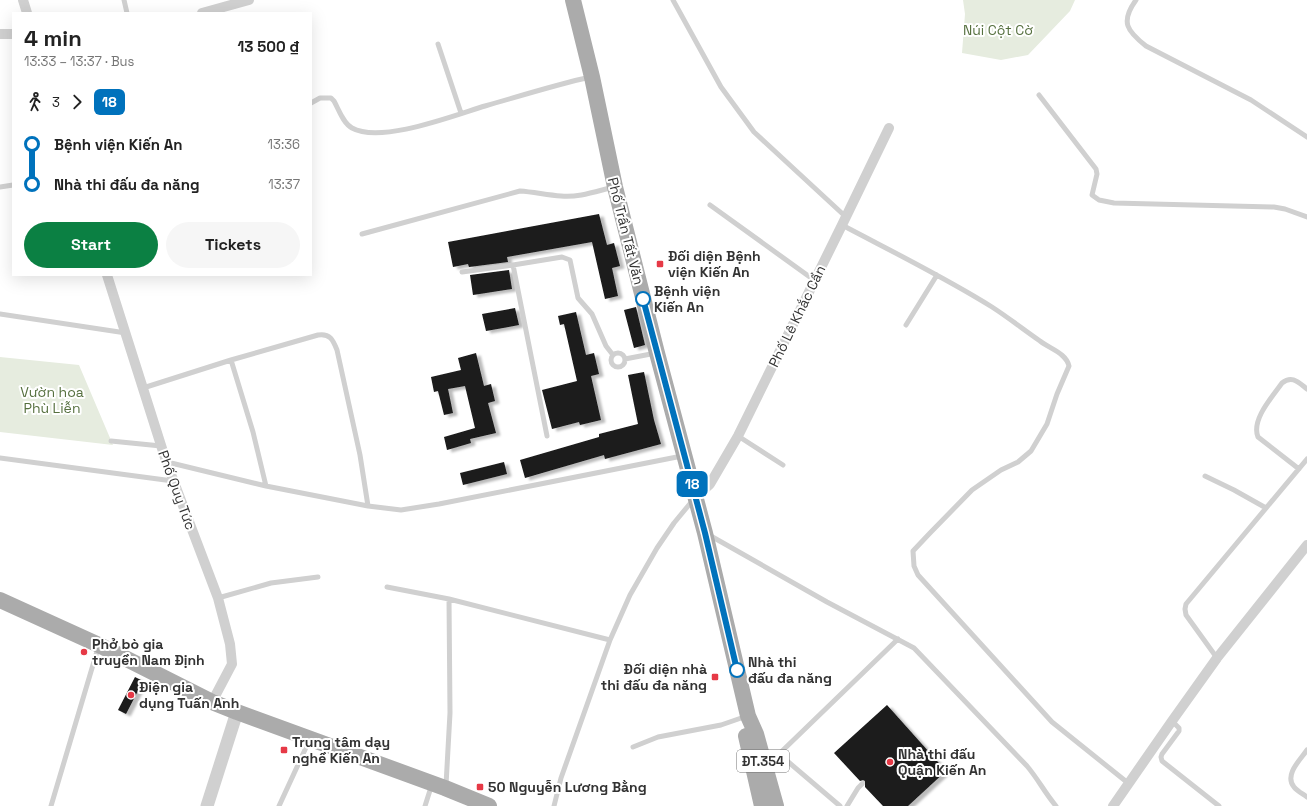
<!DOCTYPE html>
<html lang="en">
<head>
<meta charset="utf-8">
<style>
	body { margin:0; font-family:"Space Grotesk",sans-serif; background:#f6f6f6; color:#222; height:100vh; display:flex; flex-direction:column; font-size:15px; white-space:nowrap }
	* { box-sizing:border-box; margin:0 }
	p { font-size:13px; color:#767676 }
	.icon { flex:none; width:22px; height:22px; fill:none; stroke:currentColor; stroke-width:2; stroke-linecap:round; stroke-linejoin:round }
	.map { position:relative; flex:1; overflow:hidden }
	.sheet { position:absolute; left:12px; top:12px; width:300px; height:264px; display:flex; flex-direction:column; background:#fff; border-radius:0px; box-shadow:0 4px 16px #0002 }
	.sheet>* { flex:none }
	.badge { padding:0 8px; border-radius:6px; font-size:14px; line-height:26px }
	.map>.badge { position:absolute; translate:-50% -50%; box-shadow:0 0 0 2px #fff }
	.legs { display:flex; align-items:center; gap:6px; height:44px; padding:0 12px; font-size:13px }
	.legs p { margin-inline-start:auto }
	.summary { display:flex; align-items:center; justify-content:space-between; height:68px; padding:0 12px }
	h1 { font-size:22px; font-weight:600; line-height:30px }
	.cta { display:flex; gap:8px; margin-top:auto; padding:8px 12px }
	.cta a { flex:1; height:46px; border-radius:24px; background:#0b8043; color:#fff; font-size:16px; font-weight:600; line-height:46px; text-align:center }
	.cta a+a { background:#f6f6f6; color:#222 }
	ul { padding:0 12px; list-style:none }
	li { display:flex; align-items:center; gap:14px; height:40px; font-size:15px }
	li i { display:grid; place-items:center; width:6px; height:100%; margin:0 5px; background:currentColor }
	li i::after { content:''; width:10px; height:10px; margin:-5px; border:3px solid; border-radius:50%; background:#fff }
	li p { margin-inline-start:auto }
	li:first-child i { background:linear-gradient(#0000 50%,currentColor 0) }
	li:last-child i { background:linear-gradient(currentColor 50%,#0000 0) }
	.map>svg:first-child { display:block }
</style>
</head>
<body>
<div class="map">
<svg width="1307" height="806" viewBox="0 0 1307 806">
	<defs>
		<filter id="shadow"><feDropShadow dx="4.5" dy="2.5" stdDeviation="1" flood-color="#0004"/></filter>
	</defs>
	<rect width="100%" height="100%" fill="#fff"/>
	<path fill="#e6ecdf" d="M963,0h112l-5,11 -42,44 -27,5 -39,-7 3,-39z
		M0,357l79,8 34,80 -113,-13z"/>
	<path fill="#1a1a1a" filter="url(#shadow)" d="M599,214l8,31 7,-2 6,23 -8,2 6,28 -13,3 -13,-57 -85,15 1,5 -39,5 -1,-3 -15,3 -5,-25z
		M509,270l3,19 -39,6 -3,-20z
		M636,307l9,38 -11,3 -10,-38z
		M515,308l4,17 -33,6 -4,-17z
		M576,312l10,43 8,-2 5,21 -8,2 10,44 -21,5 -1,-3 -27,7 -10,-39 35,-9 -13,-57 -4,1 -2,-9z
		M476,353l8,33 7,-2 4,17 -7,2 8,30 -26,6 1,4 -24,7 -3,-13 31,-9 -10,-42 -17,3 5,24 -9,2 -6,-24 -4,1 -3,-15 30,-7 -3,-12z
		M644,372l10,48 7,24 -56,15 -1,-4 -79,23 -5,-18 79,-23v-3l39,-10 -10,-49z
		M504,462l3,12 -44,11 -3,-12z
		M135,677l8,4 -17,33 -8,-4z
		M887,705l59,66 -38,35h-25l-18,-19v-6l-2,-1 -3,1 -26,-28z"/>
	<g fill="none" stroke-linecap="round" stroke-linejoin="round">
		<path stroke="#d0d0d0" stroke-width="5" d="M124,0l3,13
			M673,0l48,87 33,45 92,85
			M1136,0c-16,22 -9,31 10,46l105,54 56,37
			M438,44l23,69
			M1039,95l57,74 1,5 -5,21 7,5 15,3 160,4 11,2 22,8
			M311,103l9,-5h11l3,3c5,9 9,22 18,27 29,16 103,-13 133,-22 35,-10 70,-21 105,-29
			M0,187l13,-2
			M710,205l104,75
			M842,225c51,27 102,52 150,82 17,11 32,23 48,34 10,8 26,12 29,25l-12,28 -10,30 -16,27 -13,11 -17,8 -29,20 -42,43 -17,18 1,15 4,9 134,147 76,61
			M362,234l158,-43c14,1 27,4 41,5 17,2 36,-5 53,-9
			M462,272l51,-7
			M0,314l126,19
			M906,325l31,-50
			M611 360a7 7 0 1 1 14 0a7 7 0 1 1-14 0Z
			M625,359l31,-6
			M231,360l22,72 13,54
			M143,388l88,-28 87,-25c12,-2 15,5 19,15l23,105 8,51
			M547,436l-34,-171 49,-8 8,3 8,38 14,16 14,32 7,9
			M738,436l45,29
			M111,441l50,5
			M0,458l173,23
			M167,462l99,24 102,20 33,4 38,-6 243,-48
			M1299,469l-41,-32c-7,-17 14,-40 24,-54 10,-8 16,-1 25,6
			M1205,476l29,14 32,18
			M709,535l118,67 87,46 113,118c11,13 18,27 29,40
			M387,587l62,12 161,41
			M218,598l53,-15 47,-6
			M1217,658l-31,-43 -1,-6 1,-5 121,-145
			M1172,721l7,7v3l-17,23 -1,3 1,4 57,45
			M633,747l25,-10 63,-12 26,-9
			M1307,750c-7,10 -23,25 -13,37 3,4 9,7 13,10
			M779,754l61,52
			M768,768l11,-14 119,-115
			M446,785l4,-72 -1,-114
			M51,806l47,-158
			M279,806l30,-65
			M425,806l7,-22
			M554,806l7,-28 49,-138 20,-45 27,-47 17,-25 19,-23
			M847,806l11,-18 4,-4"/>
		<path stroke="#d0d0d0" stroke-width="10" d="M23,0l4,13
			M202,13l47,-13
			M0,34h13
			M107,275l59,186 52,137 12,46 2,20 -20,38
			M695,498l15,-14 28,-48 104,-211 47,-97
			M1113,806l59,-85 45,-63 90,-113"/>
		<path stroke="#d0d0d0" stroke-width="13" d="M207,806l30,-94"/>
		<path stroke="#ababab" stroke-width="16" d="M573,0l19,77 23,110 42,166 48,180 43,183 8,18 20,72
			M0,600l99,45 113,57 25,10 208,76 44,18
			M746,736l16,70"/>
	</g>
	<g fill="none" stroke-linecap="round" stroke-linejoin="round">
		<defs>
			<path id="line-1" d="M643,299l62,234 32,137"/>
		</defs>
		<use href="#line-1" stroke="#fff" stroke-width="9"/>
		<use href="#line-1" stroke="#0072bc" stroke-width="6"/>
	</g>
	<g fill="#e63946" stroke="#fff" stroke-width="1.5">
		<rect x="656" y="260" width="8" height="8" rx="2"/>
		<circle cx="84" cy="652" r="4"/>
		<rect x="711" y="673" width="8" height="8" rx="2"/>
		<circle cx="131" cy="695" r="4"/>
		<rect x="280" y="746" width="8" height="8" rx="2"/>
		<circle cx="890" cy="762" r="4"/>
		<rect x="476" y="783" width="8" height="8" rx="2"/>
	</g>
	<g fill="#fff" stroke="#0072bc" stroke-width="2">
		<circle cx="643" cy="299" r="7"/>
		<circle cx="737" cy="670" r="7"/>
	</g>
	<g text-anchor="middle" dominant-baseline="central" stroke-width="4" stroke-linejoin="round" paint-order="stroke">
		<rect fill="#fff" stroke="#707070" stroke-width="1" x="737" y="750" width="52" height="22" rx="3"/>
		<g font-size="13" font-weight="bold" fill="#333">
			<text x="763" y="761">ĐT.354</text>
		</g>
		<g font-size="14" fill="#56703f" stroke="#fff">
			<text x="998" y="30">Núi Cột Cờ</text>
			<text x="52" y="392">Vườn hoa<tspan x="52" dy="16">Phù Liễn</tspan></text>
		</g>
		<g font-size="14" fill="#333" stroke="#fff">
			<text transform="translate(626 231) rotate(76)">Phố Trần Tất Văn</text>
			<text transform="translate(797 316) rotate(-64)">Phố Lê Khắc Cần</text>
			<text transform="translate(177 490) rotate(70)">Phố Quy Tức</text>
		</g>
		<g font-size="14" font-weight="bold" fill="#333" stroke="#fff" text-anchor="start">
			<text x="668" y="256">Đối diện Bệnh<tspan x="668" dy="16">viện Kiến An</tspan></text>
			<text x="92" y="644">Phở bò gia<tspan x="92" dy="16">truyền Nam Định</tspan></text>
			<text x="707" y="669" text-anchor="end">Đối diện nhà<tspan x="707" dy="16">thi đấu đa năng</tspan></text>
			<text x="139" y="687">Điện gia<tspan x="139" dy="16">dụng Tuấn Anh</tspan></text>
			<text x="292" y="742">Trung tâm dạy<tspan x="292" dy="16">nghề Kiến An</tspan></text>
			<text x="898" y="754">Nhà thi đấu<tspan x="898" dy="16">Quận Kiến An</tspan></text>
			<text x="488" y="787">50 Nguyễn Lương Bằng</text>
		</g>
		<g font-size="14" font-weight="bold" fill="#333" stroke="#fff" text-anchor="start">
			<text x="654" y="291">Bệnh viện<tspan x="654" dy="16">Kiến An</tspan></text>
			<text x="748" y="662">Nhà thi<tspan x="748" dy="16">đấu đa năng</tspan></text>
		</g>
	</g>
</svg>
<b class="badge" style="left:692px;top:484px;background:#0072bc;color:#fff">18</b>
<section class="sheet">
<div class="summary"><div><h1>4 min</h1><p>13:33 – 13:37 · Bus</p></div><b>13 500 ₫</b></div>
<div class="legs"><svg class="icon" aria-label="walk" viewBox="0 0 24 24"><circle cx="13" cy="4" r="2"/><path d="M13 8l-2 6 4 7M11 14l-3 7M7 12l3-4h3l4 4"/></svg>3<svg class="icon" aria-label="forward" viewBox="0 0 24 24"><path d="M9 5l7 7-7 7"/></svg><b class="badge" style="background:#0072bc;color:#fff">18</b></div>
<ul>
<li><i style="color:#0072bc"></i><b>Bệnh viện Kiến An</b><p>13:36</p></li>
<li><i style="color:#0072bc"></i><b>Nhà thi đấu đa năng</b><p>13:37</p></li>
</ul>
<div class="cta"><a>Start</a><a>Tickets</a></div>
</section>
</div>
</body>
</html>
